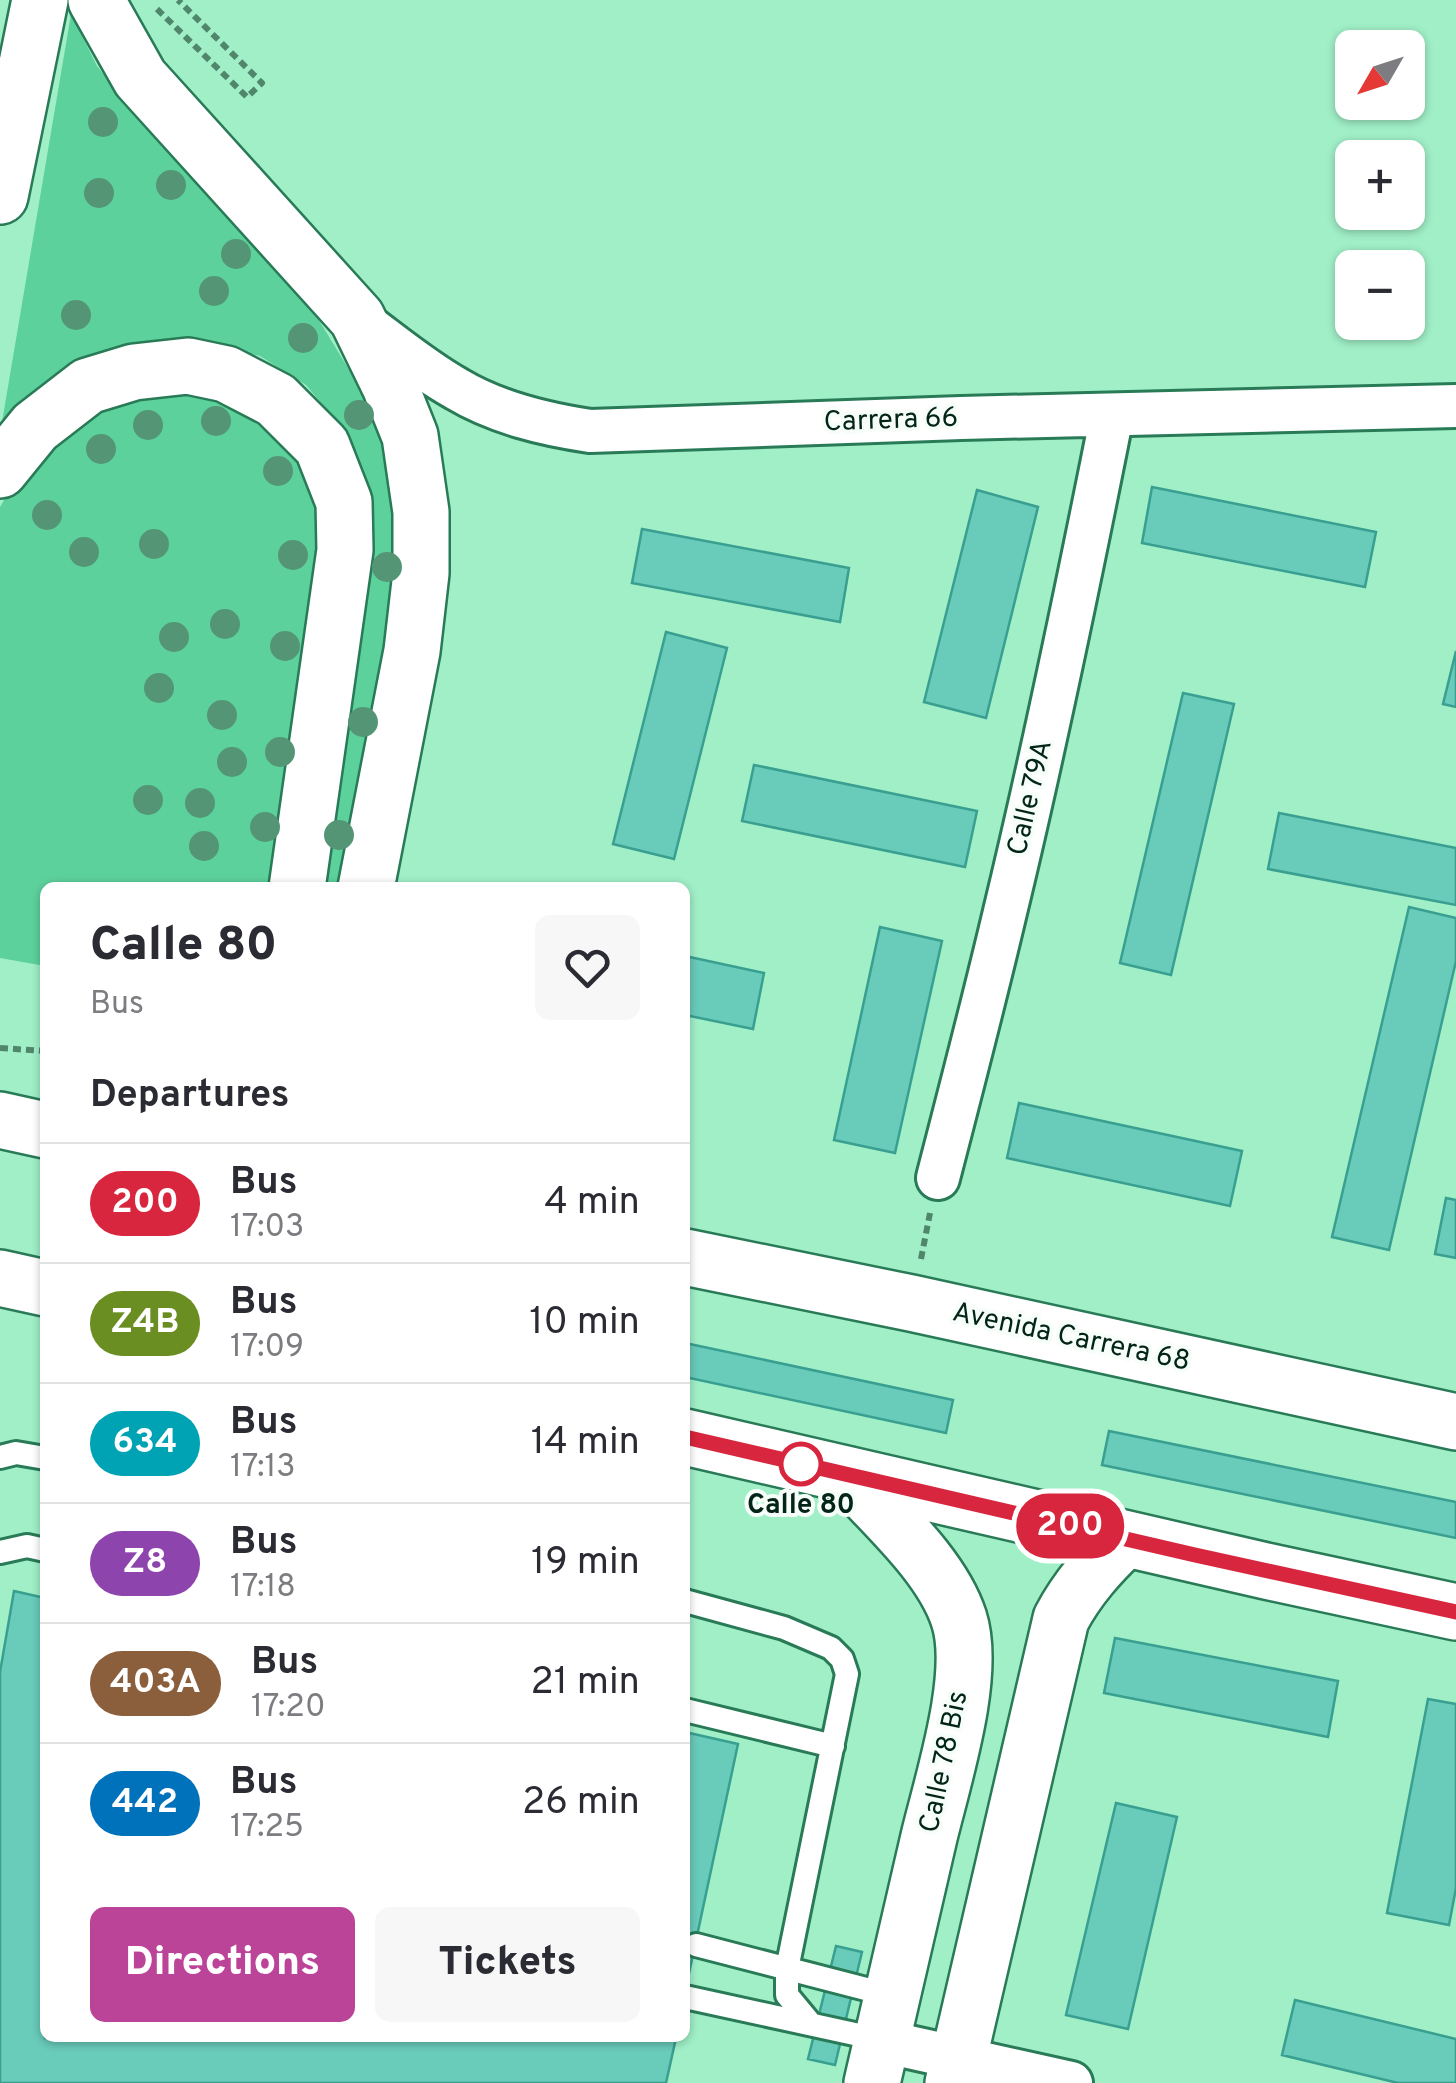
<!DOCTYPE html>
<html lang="en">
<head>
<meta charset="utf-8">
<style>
	body { margin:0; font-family:Overpass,sans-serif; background:#f7f7f7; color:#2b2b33; height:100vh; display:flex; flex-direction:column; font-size:38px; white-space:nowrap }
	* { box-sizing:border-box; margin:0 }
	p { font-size:32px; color:#7c7c81 }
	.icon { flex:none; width:55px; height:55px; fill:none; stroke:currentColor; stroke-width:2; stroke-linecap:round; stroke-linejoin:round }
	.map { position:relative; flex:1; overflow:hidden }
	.details { position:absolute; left:40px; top:882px; width:650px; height:1160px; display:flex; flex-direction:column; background:#fff; border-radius:15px; box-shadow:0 2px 8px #0004 }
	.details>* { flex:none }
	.badge { padding:0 20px; border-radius:32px; font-size:35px; line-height:65px }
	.needle { width:65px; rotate:231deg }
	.tools { position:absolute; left:1335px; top:30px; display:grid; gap:20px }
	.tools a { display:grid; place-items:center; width:90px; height:90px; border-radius:15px; background:#fff; box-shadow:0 2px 8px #0004; font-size:50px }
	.map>.badge { position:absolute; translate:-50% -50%; box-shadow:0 0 0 5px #fff }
	h2 { padding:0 50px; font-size:38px; line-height:90px }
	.round { display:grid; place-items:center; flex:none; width:105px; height:105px; border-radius:15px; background:#f7f7f7 }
	.head { display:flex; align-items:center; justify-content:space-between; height:170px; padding:0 50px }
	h1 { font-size:48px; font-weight:800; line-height:75px }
	.cta { display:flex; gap:20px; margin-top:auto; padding:20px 50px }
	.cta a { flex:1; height:115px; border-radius:15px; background:#bb4398; color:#fff; font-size:40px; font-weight:800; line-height:115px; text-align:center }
	.cta a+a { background:#f7f7f7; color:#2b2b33 }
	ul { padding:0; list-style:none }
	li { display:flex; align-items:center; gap:30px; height:120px; padding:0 50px; border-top:2px solid #e1e1e2 }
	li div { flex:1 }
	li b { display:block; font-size:38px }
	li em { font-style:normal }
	li .badge { min-width:110px; font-weight:700; text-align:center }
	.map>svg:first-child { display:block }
</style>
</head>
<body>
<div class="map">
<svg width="1456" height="2083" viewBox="0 0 1456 2083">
	<rect width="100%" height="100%" fill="#a0efc7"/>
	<path fill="#5dd19c" d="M71,14l26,52 47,58 103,104 70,89 70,115 17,74 -7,100 -58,281h-22l18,-467 -29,-35 -46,-29 -57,-14 -61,-1 -53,18 -88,69z
		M148,386l73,6 52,29 38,47 14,66 -50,353 -230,1v78l-45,-8v-451l27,-46 45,-45z"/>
	<path fill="#69cbba" stroke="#399f90" stroke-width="2.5" d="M1152,487l224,45 -11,55 -223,-44z
		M977,490l61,17 -52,211 -62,-16z
		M642,529l207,39 -9,54 -208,-39z
		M666,632l61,16 -53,211 -61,-15z
		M1456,651v56l-13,-3z
		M1183,693l51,11 -63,271 -51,-12z
		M754,765l223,46 -12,56 -223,-46z
		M1279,813l177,35v57l-188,-36z
		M1409,907l47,11v43l-67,289 -57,-13z
		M880,927l62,14 -47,212 -61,-13z
		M685,956l79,17 -11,56 -68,-14z
		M1019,1103l223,48 -12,55 -223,-48z
		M1446,1198l10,2v58l-21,-4z
		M685,1343l268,57 -7,33 -261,-56z
		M1109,1431l347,71v36l-354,-73z
		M14,1591l31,7v440h631l-10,45h-666v-411z
		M1115,1638l223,43 -10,56 -224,-44z
		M1428,1699l28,5v184l-7,37 -62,-12z
		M685,1732l53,12 -53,248z
		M1116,1803l61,14 -49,212 -62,-14z
		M836,1946l26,6 -27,113 -27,-6z
		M1295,2000l161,39v44h-58l-116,-28z"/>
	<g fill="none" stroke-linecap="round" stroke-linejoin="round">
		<defs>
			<path id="lane" d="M0,1457l16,-4 29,5
				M0,1552l27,-6 18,4
				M685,1601l99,27 47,20 11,11 5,15 -60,295v26l24,29
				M685,1710l148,36
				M696,1945l197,51
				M685,1997l197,43"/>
			<path id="street" d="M361,321c31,23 62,49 96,68 40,24 87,35 133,42l371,-13 495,-12
				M938,1178c23,-89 46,-177 67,-266 40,-165 74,-331 107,-497
				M882,2041l189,42"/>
			<path id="secondary" d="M848,1475c37,41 94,91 111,144 18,56 -16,160 -30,218 -19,82 -38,164 -57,246
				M953,2083l108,-464c17,-32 38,-55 64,-80"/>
			<path id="primary" d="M0,1120l45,10
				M685,1257l226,46 545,119
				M0,1278l45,10
				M685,1437l581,134 190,41"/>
			<path id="highway" d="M96,0l44,78 217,240 33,68 20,50 11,76v61l-9,78 -46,237
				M0,196l40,-196
				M0,470l35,-43 53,-41 46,-14 54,-6 38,8 50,26 46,46 22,56 1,48 -48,338"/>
		</defs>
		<use href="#lane" stroke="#297a57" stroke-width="28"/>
		<use href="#street" stroke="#297a57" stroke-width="48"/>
		<use href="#secondary" stroke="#297a57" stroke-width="60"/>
		<use href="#primary" stroke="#297a57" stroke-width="60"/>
		<use href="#highway" stroke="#297a57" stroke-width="60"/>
		<path stroke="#4f866c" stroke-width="6" stroke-dasharray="8 5" stroke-linecap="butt" d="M157,9l90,88 15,-14 -84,-83
			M0,1048l45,3
			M921,1259l9,-46"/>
		<use href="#lane" stroke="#fff" stroke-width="22"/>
		<use href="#street" stroke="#fff" stroke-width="42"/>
		<use href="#secondary" stroke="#fff" stroke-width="55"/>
		<use href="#primary" stroke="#fff" stroke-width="55"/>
		<use href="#highway" stroke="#fff" stroke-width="55"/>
	</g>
	<g fill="#549576">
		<circle cx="103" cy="122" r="15"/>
		<circle cx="171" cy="185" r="15"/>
		<circle cx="99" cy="193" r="15"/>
		<circle cx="236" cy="254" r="15"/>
		<circle cx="214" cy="291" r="15"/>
		<circle cx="76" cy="315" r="15"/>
		<circle cx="303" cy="338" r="15"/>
		<circle cx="359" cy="415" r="15"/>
		<circle cx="216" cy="421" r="15"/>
		<circle cx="148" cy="425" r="15"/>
		<circle cx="101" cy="449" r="15"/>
		<circle cx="278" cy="471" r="15"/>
		<circle cx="47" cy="515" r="15"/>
		<circle cx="154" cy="544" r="15"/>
		<circle cx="84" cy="552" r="15"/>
		<circle cx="293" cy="555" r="15"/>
		<circle cx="387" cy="567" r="15"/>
		<circle cx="225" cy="624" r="15"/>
		<circle cx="174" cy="637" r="15"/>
		<circle cx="285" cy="646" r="15"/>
		<circle cx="159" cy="688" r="15"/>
		<circle cx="222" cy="715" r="15"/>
		<circle cx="363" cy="722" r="15"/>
		<circle cx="280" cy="752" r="15"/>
		<circle cx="232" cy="762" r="15"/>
		<circle cx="148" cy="800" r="15"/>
		<circle cx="200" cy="803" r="15"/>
		<circle cx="265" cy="827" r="15"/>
		<circle cx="339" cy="835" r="15"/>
		<circle cx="204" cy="846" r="15"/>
	</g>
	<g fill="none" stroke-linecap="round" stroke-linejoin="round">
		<defs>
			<path id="line" d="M685,1437l510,118 261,57"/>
		</defs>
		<use href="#line" stroke="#fff" stroke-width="22"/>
		<use href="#line" stroke="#d7263d" stroke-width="15"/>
	</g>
	<circle fill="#fff" stroke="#d7263d" stroke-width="5" cx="801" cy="1464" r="20"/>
	<g text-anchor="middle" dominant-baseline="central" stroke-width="8" stroke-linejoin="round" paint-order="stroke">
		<g font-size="28" fill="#032517" stroke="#f7fefa">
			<text transform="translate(891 421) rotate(-2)">Carrera 66</text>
			<text transform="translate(1031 798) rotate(-77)">Calle 79A</text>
			<text transform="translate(1071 1338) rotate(12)">Avenida Carrera 68</text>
			<text transform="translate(945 1762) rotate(-78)">Calle 78 Bis</text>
		</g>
		<g font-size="28" font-weight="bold" fill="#032517" stroke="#f7fefa">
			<text x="801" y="1506">Calle 80</text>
		</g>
	</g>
</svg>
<div class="tools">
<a><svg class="needle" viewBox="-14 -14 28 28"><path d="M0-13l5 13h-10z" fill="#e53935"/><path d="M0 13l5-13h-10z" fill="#7c7c81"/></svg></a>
<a>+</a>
<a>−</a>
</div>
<b class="badge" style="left:1070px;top:1526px;background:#d7263d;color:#fff">200</b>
<section class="details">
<div class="head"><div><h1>Calle 80</h1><p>Bus</p></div><a class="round"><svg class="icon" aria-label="heart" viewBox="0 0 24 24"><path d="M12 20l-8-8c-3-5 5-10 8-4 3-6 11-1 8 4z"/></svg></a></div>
<h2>Departures</h2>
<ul>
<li><span class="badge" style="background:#d7263d;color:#fff">200</span><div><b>Bus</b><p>17:03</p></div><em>4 min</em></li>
<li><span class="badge" style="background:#6b8e23;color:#fff">Z4B</span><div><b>Bus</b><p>17:09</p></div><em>10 min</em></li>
<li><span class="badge" style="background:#00a3b4;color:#fff">634</span><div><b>Bus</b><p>17:13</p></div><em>14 min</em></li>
<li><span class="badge" style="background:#8e44ad;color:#fff">Z8</span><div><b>Bus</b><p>17:18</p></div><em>19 min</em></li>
<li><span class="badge" style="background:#8b5e3c;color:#fff">403A</span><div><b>Bus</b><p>17:20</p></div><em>21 min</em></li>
<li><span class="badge" style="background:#0072bc;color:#fff">442</span><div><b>Bus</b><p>17:25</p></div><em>26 min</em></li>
</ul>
<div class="cta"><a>Directions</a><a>Tickets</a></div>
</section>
</div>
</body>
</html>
